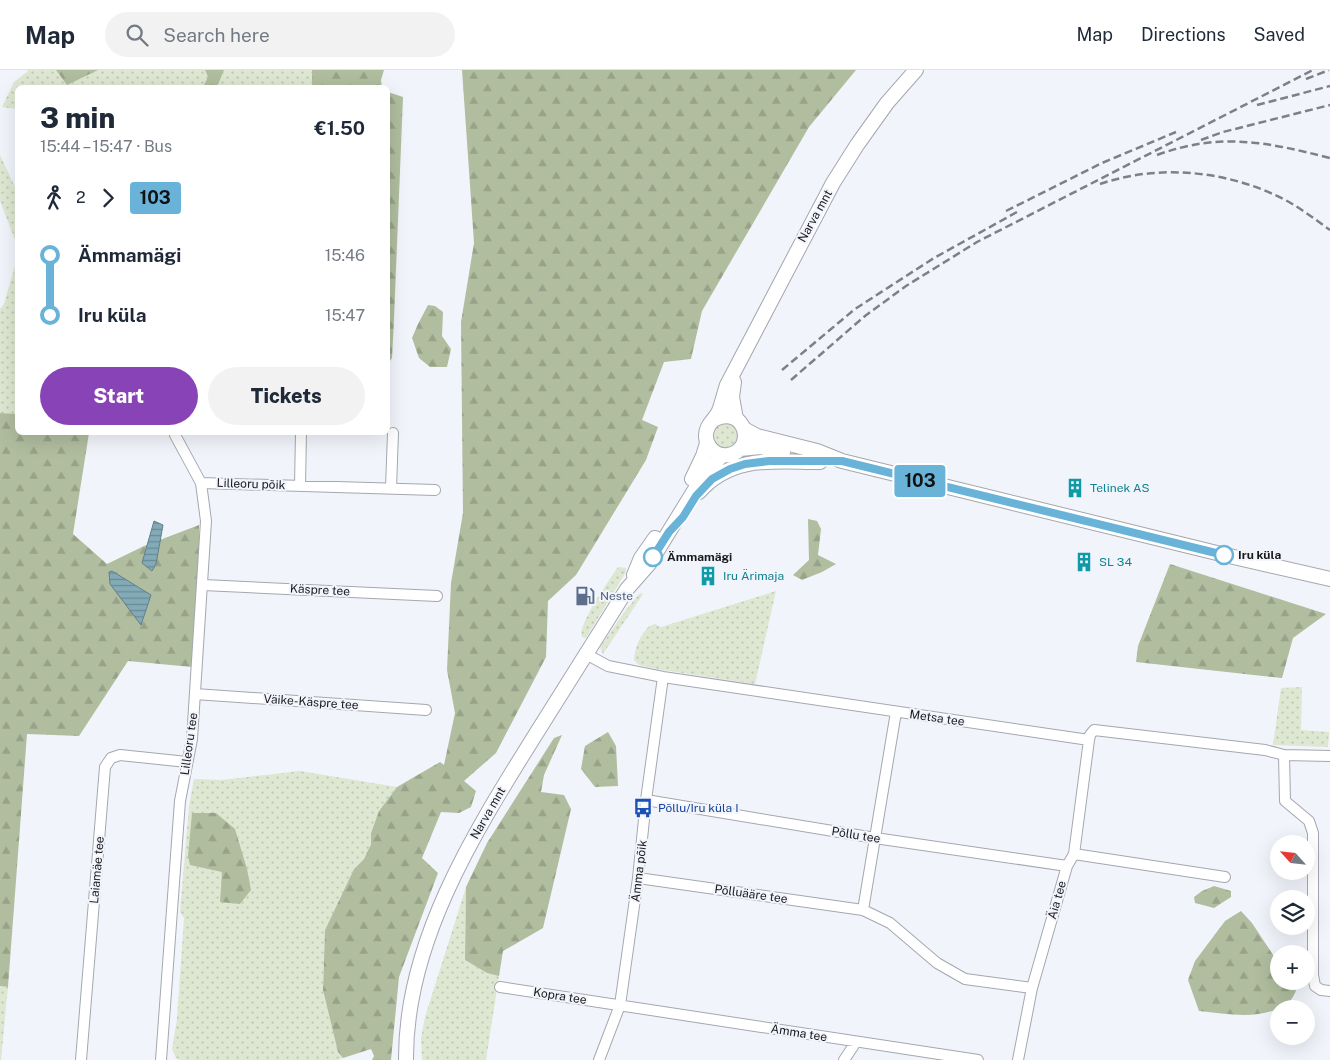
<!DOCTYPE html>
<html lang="en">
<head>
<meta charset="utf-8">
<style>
	body { margin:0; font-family:"Public Sans",sans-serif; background:#f2f2f3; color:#1f2937; height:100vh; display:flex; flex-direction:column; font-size:19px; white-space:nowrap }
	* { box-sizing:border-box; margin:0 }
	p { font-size:16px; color:#747a83 }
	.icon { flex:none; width:28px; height:28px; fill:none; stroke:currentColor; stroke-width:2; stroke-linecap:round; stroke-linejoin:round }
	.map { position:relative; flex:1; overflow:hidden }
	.side { position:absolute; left:15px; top:15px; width:375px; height:350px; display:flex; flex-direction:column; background:#fff; border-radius:8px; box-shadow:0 5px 20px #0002 }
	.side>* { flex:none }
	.badge { padding:0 10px; border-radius:4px; font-size:18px; line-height:32px }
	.needle { width:32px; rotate:297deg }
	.fabs { position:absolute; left:1270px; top:765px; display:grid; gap:10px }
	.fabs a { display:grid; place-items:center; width:45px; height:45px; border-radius:50%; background:#fff; box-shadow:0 5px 20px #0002; font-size:25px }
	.map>.badge { position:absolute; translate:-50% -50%; box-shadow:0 0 0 2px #fff }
	.legs { display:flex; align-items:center; gap:8px; height:55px; padding:0 25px; font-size:16px }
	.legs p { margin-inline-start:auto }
	.head { display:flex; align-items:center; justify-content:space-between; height:85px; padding:0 25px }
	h1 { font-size:28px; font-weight:800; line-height:38px }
	.cta { display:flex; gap:10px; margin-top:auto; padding:10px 25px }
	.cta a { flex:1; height:58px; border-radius:30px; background:#8843b6; color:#fff; font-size:20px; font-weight:800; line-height:58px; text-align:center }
	.cta a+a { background:#f2f2f3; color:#1f2937 }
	ul { padding:0 25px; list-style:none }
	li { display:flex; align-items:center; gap:18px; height:60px; font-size:19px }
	li i { display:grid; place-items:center; width:8px; height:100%; margin:0 6px; background:currentColor }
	li i::after { content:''; width:12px; height:12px; margin:-6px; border:4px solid; border-radius:50%; background:#fff }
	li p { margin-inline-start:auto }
	li:first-child i { background:linear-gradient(#0000 50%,currentColor 0) }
	li:last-child i { background:linear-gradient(currentColor 50%,#0000 0) }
	header { display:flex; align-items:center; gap:30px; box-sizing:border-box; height:70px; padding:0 25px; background:#fff; border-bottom:1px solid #e0e1e3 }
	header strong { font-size:24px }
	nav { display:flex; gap:28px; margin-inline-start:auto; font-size:18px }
	.search { width:350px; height:45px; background:#f2f2f3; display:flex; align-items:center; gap:12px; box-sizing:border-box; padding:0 18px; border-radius:28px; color:#747a83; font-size:19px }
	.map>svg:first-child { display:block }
</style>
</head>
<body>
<header>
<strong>Map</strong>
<div class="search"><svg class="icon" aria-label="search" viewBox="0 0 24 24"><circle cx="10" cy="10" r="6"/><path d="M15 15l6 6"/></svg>Search here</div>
<nav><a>Map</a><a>Directions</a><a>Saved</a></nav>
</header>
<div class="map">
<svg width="1330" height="990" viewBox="0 0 1330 990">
	<defs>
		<pattern id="grass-dots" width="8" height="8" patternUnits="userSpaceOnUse" patternTransform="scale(1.25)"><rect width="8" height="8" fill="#dee7d2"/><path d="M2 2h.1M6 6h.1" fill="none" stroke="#bec6b4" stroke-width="1.8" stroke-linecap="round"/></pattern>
		<pattern id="forest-firs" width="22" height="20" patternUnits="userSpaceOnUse" patternTransform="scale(1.25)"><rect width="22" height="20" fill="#b0bd9e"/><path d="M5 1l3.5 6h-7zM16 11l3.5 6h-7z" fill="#97a288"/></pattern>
		<pattern id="water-rules" width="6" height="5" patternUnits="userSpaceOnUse" patternTransform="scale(1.25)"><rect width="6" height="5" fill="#83aab7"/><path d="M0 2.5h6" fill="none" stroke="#6a8a94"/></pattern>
	</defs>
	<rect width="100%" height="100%" fill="#f2f4fc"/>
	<path fill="url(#grass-dots)" d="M27,0h285v17l-294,1 -1,21 -15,-2 12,-25 14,-11z
		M0,85l17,36v54l-17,-44z
		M17,189v155l-17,-1v-104l4,-5z
		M713 366a13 13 0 1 1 26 0a13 13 0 1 1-26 0Z
		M620,497l6,1v4l-40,66 -4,-1c-5,-12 27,-56 35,-69z
		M776,521l-21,93 -99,-15 -17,-4 -5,-5c1,-14 6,-24 15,-34l6,-2 6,3z
		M640,523l3,1 -40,60 -3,-7 25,-36z
		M1302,617l-1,43 28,2 -1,15 -55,-2 8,-57z
		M300,701l97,16 -18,24 -8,22v11l-7,15 -10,10 -29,61 -2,60 15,62 5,6 -5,2h-158l-4,-2 -4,-9 5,-30 7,-101 -4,-6 9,-106 5,-27 27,1z
		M466,817l-1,73 22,13 12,3 -13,84h-64l-1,-22 4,-21z
		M0,916l8,1 -7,73h-1z"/>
	<path fill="url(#forest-firs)" d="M56,0h42l-31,15z
		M205,0h19l-7,17h-14l5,-10z
		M312,0h72l-3,10 1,8 -70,-1z
		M462,0h394l-47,57 -107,184 -11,48 -27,3 -22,58 16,7 -12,33 -70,115 -28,26 -2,56 -50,96 -32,28 12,10 -5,16 -12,6 -18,-1 -19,46 16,15 -39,104 -8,83h-19l2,-4 -3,-7 -28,9 -5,-6 -15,-62 2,-60 29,-61 10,-10 7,-15v-11l8,-22 18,-24 43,-25 4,3 11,-52 -8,-43 4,-87 12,-70 -2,-191 13,-79z
		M388,22l15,5 -9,222 -2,39 -4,6z
		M428,235l7,1 8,6 -1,24 9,13 -4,18h-17l-11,-9 -7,-20 6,-14z
		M0,343l17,1 1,18 71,1 -16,101 34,30 37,-18 55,-21 1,62 -8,80 -64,-6 -49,75 -52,-2 -19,253 -8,-1z
		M808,449l9,2 4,8 -3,26 18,9 -14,8 -20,8 -9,-5 16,-15z
		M1170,494l156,50 -33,24 -11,40 -146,-16 2,-16z
		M608,662l8,14 2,40 -23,1 -14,-18 4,-23z
		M562,665l-18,40 -3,17 23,3 7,14 -28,119 -40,23 -4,25 -12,-3 -22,-13 1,-73 21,-44 67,-105z
		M192,743h24l19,16 12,40 4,21 -11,14 -20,-2 2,-30 -32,-7 -2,-9z
		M1214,816l17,5v6l-17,11 -19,-5 -1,-6 8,-6z
		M1241,841l11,12 27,41v17h11l6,10c-2,4 -5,10 -9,13 -26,17 -59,10 -88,7l-11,-31 7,-19 30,-40z"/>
	<path fill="url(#water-rules)" stroke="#647f89" d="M154,451l9,4 -7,39 -4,7 -10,-8z
		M112,501l39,24 -10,30 -31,-41 -1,-12z"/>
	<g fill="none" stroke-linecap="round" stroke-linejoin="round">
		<defs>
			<path id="street" d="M201,413l234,7
				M300,416l1,-54
				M391,418l2,-55
				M203,515l234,11
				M586,584l22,12 55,11 426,63 1,-5 4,-5 171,20 19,5 1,46 24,20 4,12v142l2,11 6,4 9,1
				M195,624l231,16
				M1284,685l46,1
				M646,730l229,38 192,28
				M1074,784l151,23
				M638,808l225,32 27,13 47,40 28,16 67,9
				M863,840l33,-198
				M500,917l478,73
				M81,990l24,-293 6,-9 9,-3 67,7
				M161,990l19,-259 12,-62 14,-218 -5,-38 -26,-48
				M599,990l21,-55 18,-127 8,-78 17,-123
				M844,990l12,-18
				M1018,990l14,-72 35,-122 7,-12 15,-114"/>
			<path id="secondary" d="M734,312l-2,15 4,22
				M715,349c31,-14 42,31 13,36 -15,2 -27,-14 -20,-28 3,-6 8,-9 11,-16 3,-8 5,-17 8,-26l106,-202 24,-38 30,-42 29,-33
				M744,359l13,7 60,15 25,10 383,94 105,24
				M740,379l20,-2 23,5
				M692,409l11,-23 4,-13
				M699,422c33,-38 77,-30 121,-30
				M634,505l7,-17 14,-20
				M406,990c-1,-117 68,-227 128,-323 31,-49 62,-99 93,-148l22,-25 58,-94 16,-15"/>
		</defs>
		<use href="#street" stroke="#a5a7af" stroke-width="12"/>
		<use href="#secondary" stroke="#a5a7af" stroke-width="16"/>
		<use href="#street" stroke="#fff" stroke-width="10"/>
		<use href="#secondary" stroke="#fff" stroke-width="14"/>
		<path stroke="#7f8086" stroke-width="2.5" stroke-dasharray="8 4" stroke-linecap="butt" d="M1306,9l23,-9
			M1257,35l73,-19
			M1201,70l22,-8 107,-27
			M1157,85c63,-23 110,-13 173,3
			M1100,114c61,-21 132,-13 189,18 14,8 27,18 41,28
			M1006,141l96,-48 74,-31
			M782,300l73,-61 79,-51 83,-46
			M791,310l74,-64 41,-30 71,-44 336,-172"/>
	</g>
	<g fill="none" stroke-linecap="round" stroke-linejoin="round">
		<defs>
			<path id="line-1" d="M653,487l16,-25 14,-15 13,-21 16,-17 18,-10 15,-5 24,-3h73l382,94"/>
		</defs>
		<use href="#line-1" stroke="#fff" stroke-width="11"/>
		<use href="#line-1" stroke="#69b3d9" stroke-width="8"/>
	</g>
	<defs>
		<symbol id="building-bare" viewBox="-9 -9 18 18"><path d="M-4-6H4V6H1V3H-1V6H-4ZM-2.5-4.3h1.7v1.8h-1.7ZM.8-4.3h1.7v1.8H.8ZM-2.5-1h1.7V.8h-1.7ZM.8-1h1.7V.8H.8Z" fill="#0f9aa8" stroke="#f2f4fc" stroke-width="2.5" paint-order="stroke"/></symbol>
		<symbol id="fuel-bare" viewBox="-9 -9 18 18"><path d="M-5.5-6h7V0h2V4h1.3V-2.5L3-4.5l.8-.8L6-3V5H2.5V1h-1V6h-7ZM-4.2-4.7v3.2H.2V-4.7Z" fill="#5c6f8a" stroke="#f2f4fc" stroke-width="2.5" paint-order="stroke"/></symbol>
		<symbol id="bus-bare" viewBox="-9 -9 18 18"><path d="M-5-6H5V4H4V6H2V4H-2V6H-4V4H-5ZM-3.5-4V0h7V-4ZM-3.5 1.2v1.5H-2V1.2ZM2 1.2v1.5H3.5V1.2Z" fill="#1a4fb4" stroke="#f2f4fc" stroke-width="2.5" paint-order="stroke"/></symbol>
	</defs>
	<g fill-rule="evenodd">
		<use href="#building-bare" x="1061" y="404" width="28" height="28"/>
		<use href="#building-bare" x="1070" y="478" width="28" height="28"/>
		<use href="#building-bare" x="694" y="492" width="28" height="28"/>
		<use href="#fuel-bare" x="571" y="512" width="28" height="28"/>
		<use href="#bus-bare" x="629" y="724" width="28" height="28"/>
	</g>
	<g fill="#fff" stroke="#69b3d9" stroke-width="2.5">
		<circle cx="1224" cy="485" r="9"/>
		<circle cx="653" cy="487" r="9"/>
	</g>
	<g text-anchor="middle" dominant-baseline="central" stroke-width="4" stroke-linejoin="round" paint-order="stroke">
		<g font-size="12" fill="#1a1a1d" stroke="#f2f4fc">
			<text transform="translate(815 146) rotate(-61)">Narva mnt</text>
			<text transform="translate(251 414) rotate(2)">Lilleoru põik</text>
			<text transform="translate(320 520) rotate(3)">Käspre tee</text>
			<text transform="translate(311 632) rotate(4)">Väike-Käspre tee</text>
			<text transform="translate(937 648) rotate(8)">Metsa tee</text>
			<text transform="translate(189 674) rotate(-82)">Lilleoru tee</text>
			<text transform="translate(488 743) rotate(-60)">Narva mnt</text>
			<text transform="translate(856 765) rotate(9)">Põllu tee</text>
			<text transform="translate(97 800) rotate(-85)">Laiamäe tee</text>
			<text transform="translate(639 801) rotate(-83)">Ämma põik</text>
			<text transform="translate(751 824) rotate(8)">Põlluääre tee</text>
			<text transform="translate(1057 830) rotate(-74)">Äia tee</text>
			<text transform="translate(560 926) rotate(9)">Kopra tee</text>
			<text transform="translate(799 963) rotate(9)">Ämma tee</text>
		</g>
		<g font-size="12" fill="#0d838f" stroke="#f2f4fc" text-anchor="start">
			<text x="1090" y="418">Telinek AS</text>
			<text x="1099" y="492">SL 34</text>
			<text x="723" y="506">Iru Ärimaja</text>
		</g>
		<g font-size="12" font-weight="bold" fill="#1a1a1d" stroke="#f2f4fc" text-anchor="start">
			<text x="1238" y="485">Iru küla</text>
			<text x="667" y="487">Ämmamägi</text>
		</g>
		<g font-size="12" fill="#4e5e75" stroke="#f2f4fc" text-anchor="start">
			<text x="600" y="526">Neste</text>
		</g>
		<g font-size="12" fill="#164399" stroke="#f2f4fc" text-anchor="start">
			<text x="658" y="738">Põllu/Iru küla I</text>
		</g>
	</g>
</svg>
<div class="fabs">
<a><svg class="needle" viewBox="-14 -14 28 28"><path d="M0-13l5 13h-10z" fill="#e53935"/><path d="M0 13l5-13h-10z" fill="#747a83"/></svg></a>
<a><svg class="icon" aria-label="layers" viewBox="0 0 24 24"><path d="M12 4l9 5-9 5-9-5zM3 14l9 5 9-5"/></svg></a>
<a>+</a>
<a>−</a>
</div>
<b class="badge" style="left:920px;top:411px;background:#69b3d9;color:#111">103</b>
<section class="side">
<div class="head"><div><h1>3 min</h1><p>15:44 – 15:47 · Bus</p></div><b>€1.50</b></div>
<div class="legs"><svg class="icon" aria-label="walk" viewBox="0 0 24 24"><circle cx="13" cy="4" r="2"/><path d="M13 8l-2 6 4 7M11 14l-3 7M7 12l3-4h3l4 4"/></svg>2<svg class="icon" aria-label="forward" viewBox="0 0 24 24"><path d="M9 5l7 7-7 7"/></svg><b class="badge" style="background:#69b3d9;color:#111">103</b></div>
<ul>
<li><i style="color:#69b3d9"></i><b>Ämmamägi</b><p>15:46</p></li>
<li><i style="color:#69b3d9"></i><b>Iru küla</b><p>15:47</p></li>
</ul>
<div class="cta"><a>Start</a><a>Tickets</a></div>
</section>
</div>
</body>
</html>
